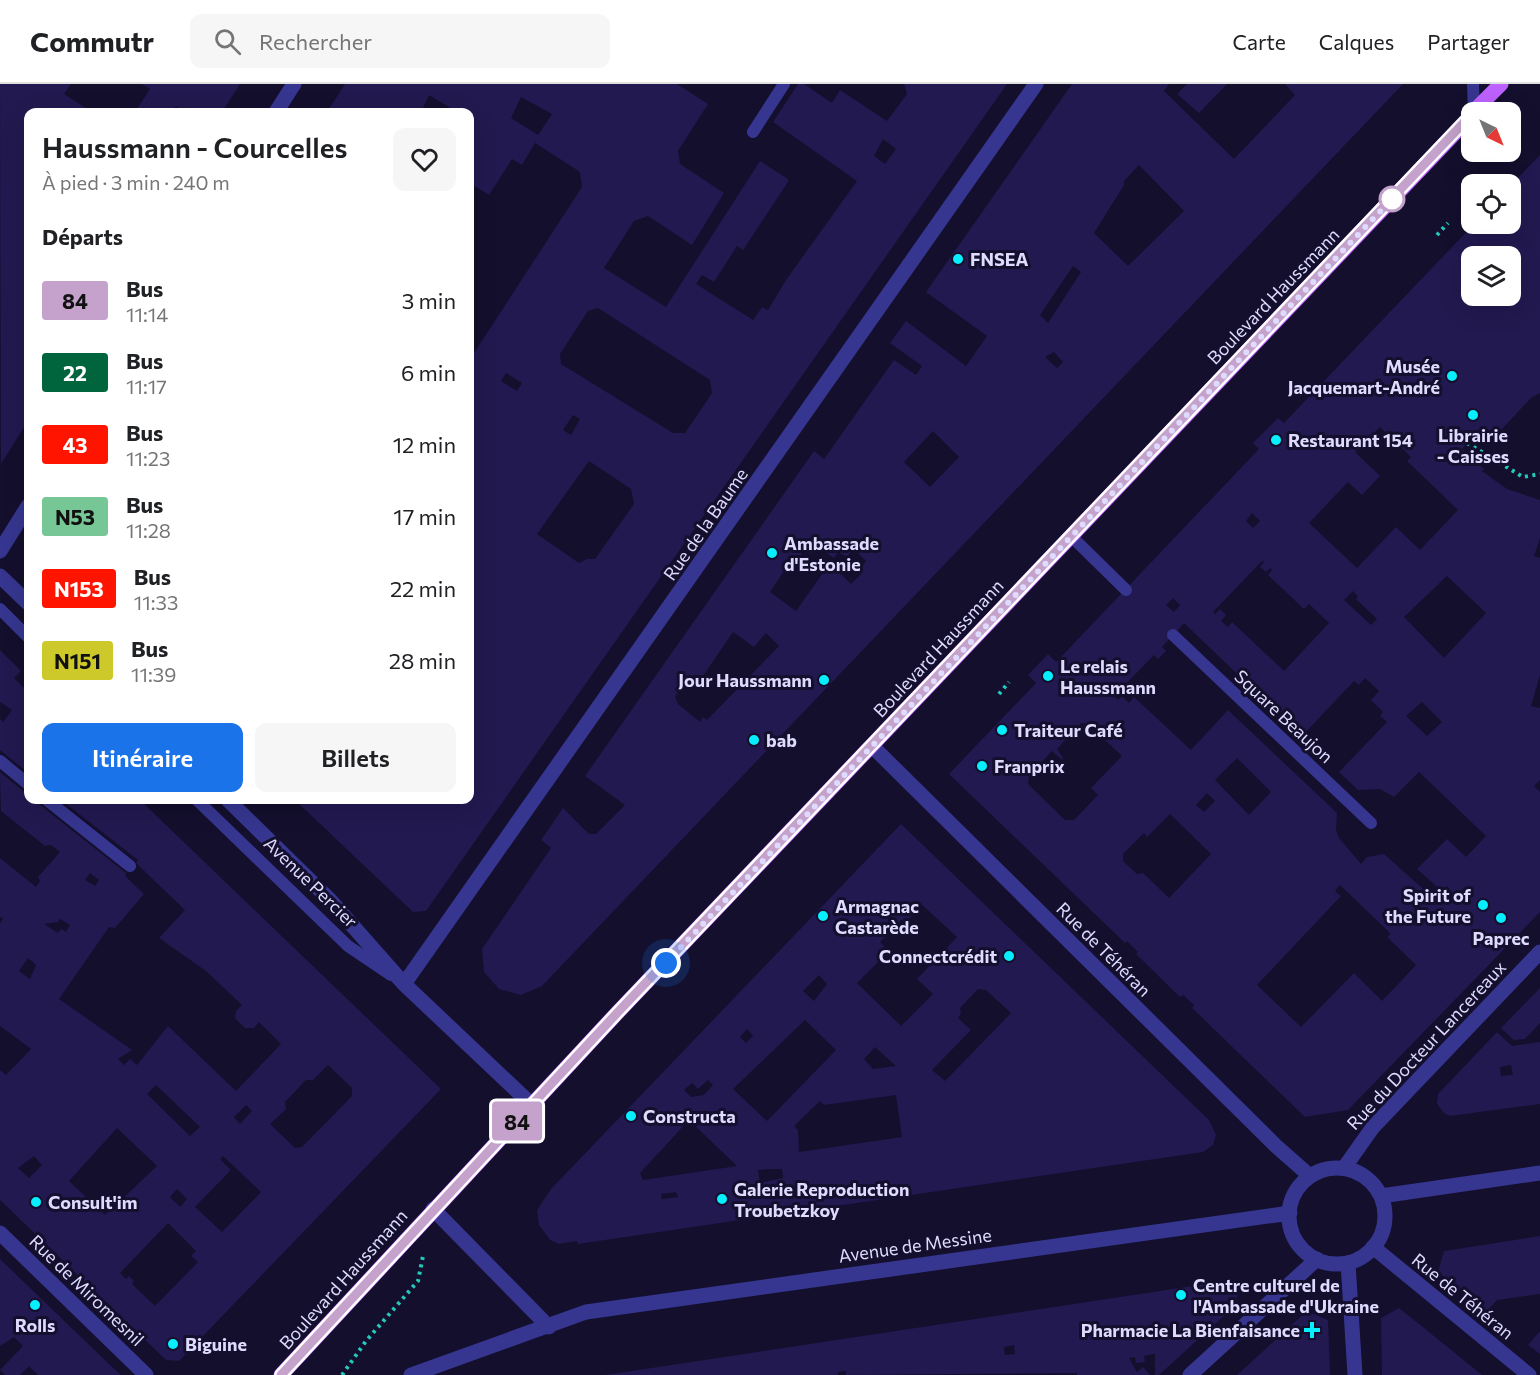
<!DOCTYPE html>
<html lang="fr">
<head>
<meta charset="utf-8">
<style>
	body { margin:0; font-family:Commissioner,sans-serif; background:#f6f6f6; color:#202124; height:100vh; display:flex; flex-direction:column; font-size:22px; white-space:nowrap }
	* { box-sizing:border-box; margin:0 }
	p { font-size:20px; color:#757577 }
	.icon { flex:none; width:33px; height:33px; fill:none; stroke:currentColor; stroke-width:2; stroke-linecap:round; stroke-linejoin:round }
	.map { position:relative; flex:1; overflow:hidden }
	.panel { position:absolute; left:24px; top:24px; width:450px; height:696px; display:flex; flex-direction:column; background:#fff; border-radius:12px; box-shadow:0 6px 24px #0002 }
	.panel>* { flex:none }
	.badge { padding:0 12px; border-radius:4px; font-size:21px; line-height:39px }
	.needle { width:39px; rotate:137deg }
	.controls { position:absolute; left:1461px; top:18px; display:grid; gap:12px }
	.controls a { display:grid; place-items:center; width:60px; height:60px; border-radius:12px; background:#fff; box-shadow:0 6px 24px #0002; font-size:30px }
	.you { position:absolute; width:30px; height:30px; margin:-15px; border:4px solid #fff; border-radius:50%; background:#1a73e8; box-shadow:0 0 0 9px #1a73e833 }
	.map>.badge { position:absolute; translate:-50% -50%; box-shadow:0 0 0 3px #fff }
	h2 { padding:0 18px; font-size:22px; line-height:54px }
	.round { display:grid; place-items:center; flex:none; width:63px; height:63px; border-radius:12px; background:#f6f6f6 }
	.overview { display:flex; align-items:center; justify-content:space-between; height:102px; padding:0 18px }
	h1 { font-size:28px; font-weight:600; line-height:45px }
	.action { display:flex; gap:12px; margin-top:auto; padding:12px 18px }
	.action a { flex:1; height:69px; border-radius:12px; background:#1a73e8; color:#fff; font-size:24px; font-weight:600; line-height:69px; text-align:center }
	.action a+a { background:#f6f6f6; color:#202124 }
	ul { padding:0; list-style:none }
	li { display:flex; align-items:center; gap:18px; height:72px; padding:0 18px }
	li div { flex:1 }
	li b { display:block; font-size:22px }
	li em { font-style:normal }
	li .badge { min-width:66px; font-weight:700; text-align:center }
	header { display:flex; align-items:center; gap:36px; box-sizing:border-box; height:84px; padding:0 30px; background:#fff; border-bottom:2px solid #e0e0e0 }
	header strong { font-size:28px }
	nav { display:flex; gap:33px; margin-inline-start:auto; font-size:21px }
	.search { width:420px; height:54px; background:#f6f6f6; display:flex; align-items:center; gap:15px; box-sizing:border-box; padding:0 21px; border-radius:12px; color:#757577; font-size:22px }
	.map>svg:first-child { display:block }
</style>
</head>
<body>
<header>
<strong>Commutr</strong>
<div class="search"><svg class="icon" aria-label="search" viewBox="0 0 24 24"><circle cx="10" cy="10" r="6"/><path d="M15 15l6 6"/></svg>Rechercher</div>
<nav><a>Carte</a><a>Calques</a><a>Partager</a></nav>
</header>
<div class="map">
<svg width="1540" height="1291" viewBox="0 0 1540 1291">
	<rect width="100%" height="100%" fill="#130f2d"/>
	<path fill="#221950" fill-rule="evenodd" d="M0,0h71l-7,10 28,18h-64v309l-27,43z
		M142,0h98l-18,28h-40l-6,-6 -4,6h-37l15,-23z
		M345,0h332l31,20 -30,47 2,13 44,29 -32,52 -44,-29 -14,5 -30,47 62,39 94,-146 28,18v3l-45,68 -6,-4 -23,36 -12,-7 -6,9 57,36 9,-13 6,3 18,-30 71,-99 -84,-59 25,-38h6l28,19 8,-13 47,31 20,-27 -3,-10h103l-581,827 -13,1 -118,-112h175v-450l4,3 108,-166 -2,-15 -45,-29 -13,22 -10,-6 -23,36 -16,-10 -3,5v-78h-13l-28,-17 -8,17h-94zM521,13l31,17 -14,21 -27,-17zM883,55l13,10 -11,15 -11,-8zM598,224l112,72 2,13 -27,40h-12l-112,-69 -1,-10 28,-43zM506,289l16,10 -5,8 -16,-10zM573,331l7,4 -9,16 -8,-5zM589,377l42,28 3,15 -39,55h-8l-8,4 -42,-29z
		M1072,0h97l-5,7 70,68 61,-64 -10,-11h118l-861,902 -21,9 -22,-6 -15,-17 -2,-23 69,-101 -10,-8 22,-32 26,26h7l29,-29 -40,-29 229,-325 10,8 70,-99 22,15 6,-9 -32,-23 16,-22 60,45 21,-30 -61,-44zM1139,81l45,46 -56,55 -34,-33 30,-48v-4zM1073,182l8,6 -33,51 -8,-8zM1054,268l9,10 -6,6 -12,-11zM933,347l26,26 -29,30 -26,-25zM818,463l16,11 4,-6 9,5 6,-9 13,13 -5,7v6l-10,10 -21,-21 -34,48 -26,-19 14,-21 10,-2 7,-9v-12l10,6zM733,548l21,15 12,-14 13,13 -72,74 -4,-3 -3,5 -22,-18 -3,-8 10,-12 6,1 2,-3 8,6 7,-9 -5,-3z
		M1187,0h40l-28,29 -22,-19z
		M1540,71v238l-9,5 -44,47 -13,-10 -12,14 22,20 -2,2 25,18 33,11v38l-6,18 6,2v117l-9,31 9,2v72l-6,6 6,6v120l-192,198 -43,7 -113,-109 2,-3 -11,-10 -3,2 -44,-43 2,-2 -11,-11 -2,2 -176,-169 87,-91 -8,-8 20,-21 8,8 3,-3 200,-210 -6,-6 25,-25 6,5 190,-199h36v-38zM1472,172h38v40h-38zM1380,343l31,30 -4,4 51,49 -38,40 -24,-23 -39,41 -48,-45 39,-41 14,13 18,-19 -25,-24zM1252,429l8,8 -7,7 -7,-7zM1262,477l2,1 -4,5 6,5 4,-4 2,2 -4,5 36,34 5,-5 20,19 -45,48 -52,-49 -4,5 -7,-6 5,-6 -6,-6 -5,5 -2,-2zM1447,492l39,37 -42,45 -40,-41zM1353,507l5,5 -2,3 21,20 -6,6 -27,-25zM1173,514l7,7 -6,7 -8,-7zM1184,539l118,113 52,-55 5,4 6,-7 14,13 -8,9 12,12 -3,4 7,6 -48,50 19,18 22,-1 14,8 25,-25 67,64 -20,21 -19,-18 -30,30 20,18 -8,7 -45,-40 -17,3 -6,7 -22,-26 -3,-8 1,-17 -109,-103 -37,40 -57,-53 -5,6 -7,-7 -4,4 -4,-4 40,-41 4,4 8,-8 -4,-4zM1422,618l20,20 -15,14 -21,-20zM1081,639l7,1 34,32 -31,32 7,7 -24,25h-9l-37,-36 1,-9 23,-24 10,9 1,-2 -6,-9zM1237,674l34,34 -22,23 -34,-35zM1207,709l8,8 -11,11 -8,-7zM1170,730l41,40 -42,44 -26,-25 -6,1 -14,-13v-7l21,-21 3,4zM1340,801l51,49 -4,3 29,28 -34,36 -28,-28 -53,54 -44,-42 84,-89 -6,-5z
		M0,566l21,21 -7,7 14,14v81l-28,-23v-31l3,3 9,-12 -12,-8z
		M0,688l28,23v5h6l92,73 -1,3 19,18 -29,34 -6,-1 -50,72 73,51 -14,9 6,6 6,-6 7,6 31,-39 68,65 45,-47 -22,-22 -5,6h-9l-10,-10 1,-7 6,-6 -36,-34 -47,-33 26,-28 -49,-47 2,-3 -77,-60h79l301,289 -262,272 -13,-1 -166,-160v-130l6,5 25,-26 -31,-23v-103l3,-4 -3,-2v-59l36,29 4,-6 -2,-4 22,-25 -9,-7 -6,1 -44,-35zM90,789l9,7 -4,6 -10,-6zM60,835l10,6 -4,7 -5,-3 -3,4 -14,-9 14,-2zM28,874l8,7 -6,14 -11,-8zM328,981l24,23v8l-50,51 -7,1 -25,-24 16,-15 -1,-7 21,-22h7zM156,1001l44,42 -10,9 -43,-42zM246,1021l6,6 -12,13 -6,-7zM117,1044l40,38 -52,49 -36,-34zM34,1072l8,9 -13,13 -11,-10zM223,1072l38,36 -39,40 -27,-25 36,-37 -11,-11zM177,1105l10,10 -7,8 -10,-10zM168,1139l28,28 -5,5 7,6 -43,44 -23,-22 2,-3 -5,-5 -3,3 -6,-6z
		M901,740l308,296 7,15 -3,10 -10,7 -625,92 -1,-3 -18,3 -9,-4 -11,-15 -2,-15 14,-21zM919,818l38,35 -40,42 16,15 -32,32 -44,-43 32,-32 -9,-9 21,-22 6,1 6,-7 -1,-4zM819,891l8,9 -13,17 -11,-10zM978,905l8,1 25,23 -66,68 -13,-11 39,-40 -13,-12 3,-5 -1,-5zM805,936l31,30 -69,71 -34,-32zM747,945l6,7 -7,7 -6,-6zM875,963l21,19 -23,3 -9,-10zM708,996l5,5 -9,10 -13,2 -7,-7 8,-7 6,6zM896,1011l6,42 -103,15 -1,-22 -4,-4 26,-25 4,4zM689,1036l48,46 -94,14 -3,-7zM768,1085h14l1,9 -23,5 -2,-13zM676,1108l2,5 -16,2 -1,-5z
		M1540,904v35l-15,16 -11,1 -13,-12z
		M1497,948l15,14 28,-4v62l-90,12 -6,-3 -7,-9 1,-10zM1511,981l2,10 -12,1 -1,-9z
		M1540,1152v58l-43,6 -10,11 -49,-39 6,-21z
		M0,1175l108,104 13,12h-83l-9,-9 -9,9h-15l-5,-5 23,-24 -9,-9 -14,9z
		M1226,1197l7,3 5,9 -3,13 -76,69h-4v-21l-11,2 1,6 -9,1 -1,-6 -6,1 8,14 6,-5 7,8h-73v-2l-231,2v-4l-8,1v3h-233zM1014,1261l1,9 -10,1 -1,-8z
		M1399,1224l35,28 48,39h-100l-1,-57z
		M1307,1227l21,9 2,55h-93z
		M1540,1247v23l-12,-9z"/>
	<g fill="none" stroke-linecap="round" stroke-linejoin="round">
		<path stroke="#25c9b9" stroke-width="4" stroke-dasharray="3 4.5" stroke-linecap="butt" d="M1437,151l11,-12
			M1467,359l56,34 17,-3
			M999,610l10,-12
			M342,1291l24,-34 52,-60 5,-25"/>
		<path stroke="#363690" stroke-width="12" d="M1473,0l1,28
			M753,48l31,-48
			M1071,452l55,54
			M0,525l28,28
			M1173,551l198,188
			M0,677l28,23
			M47,716l83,66
			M197,716l151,146 43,29"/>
		<path stroke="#363690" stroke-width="15" d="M0,492l28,27
			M873,663l403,399 34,30
			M228,716l101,99 75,85 128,121
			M404,900l632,-900
			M1344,1084l29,-41 167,-175
			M433,1125l116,118
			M0,1149l146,142
			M1373,1163l156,128
			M1348,1179l7,112
			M1190,1291l127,-116"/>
		<path stroke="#363690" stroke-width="15" d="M276,28l18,-28
			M0,467l28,-45
			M1289 1132a48 48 0 1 1 96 0a48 48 0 1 1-96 0Z
			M1381,1112l159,-23
			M411,1291l175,-63 704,-99"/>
		<path stroke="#be62ff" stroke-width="15" d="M1473,28l28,-28
			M281,1291l337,-363 854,-897"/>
	</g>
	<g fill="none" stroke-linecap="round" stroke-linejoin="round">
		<defs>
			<path id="line" d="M281,1291l337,-363 854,-898"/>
		</defs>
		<use href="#line" stroke="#fff" stroke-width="14"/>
		<use href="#line" stroke="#c4a2cb" stroke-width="9"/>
		<path stroke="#dedbff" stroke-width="6" stroke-dasharray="0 10.8" d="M666,879l726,-764"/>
	</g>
	<circle fill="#fff" stroke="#c4a2cb" stroke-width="3" cx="1392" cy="115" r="12"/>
	<g fill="#07efff" stroke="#130f2d" stroke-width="2">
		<circle cx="958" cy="175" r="6"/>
		<circle cx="1452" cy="292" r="6"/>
		<circle cx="1473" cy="331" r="6"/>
		<circle cx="1276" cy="356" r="6"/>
		<circle cx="772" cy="469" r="6"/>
		<circle cx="1048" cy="592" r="6"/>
		<circle cx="824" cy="596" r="6"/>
		<circle cx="1002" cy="646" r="6"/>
		<circle cx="754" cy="656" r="6"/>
		<circle cx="982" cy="682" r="6"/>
		<circle cx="1483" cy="821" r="6"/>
		<circle cx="823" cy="832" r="6"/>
		<circle cx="1501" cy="834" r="6"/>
		<circle cx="1009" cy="872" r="6"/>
		<circle cx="631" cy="1032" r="6"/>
		<circle cx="722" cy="1115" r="6"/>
		<circle cx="36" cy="1118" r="6"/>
		<circle cx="1181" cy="1211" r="6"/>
		<circle cx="35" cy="1221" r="6"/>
		<path d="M1309 1237h6v6h6v6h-6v6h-6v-6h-6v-6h6z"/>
		<circle cx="173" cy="1260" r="6"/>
	</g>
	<g text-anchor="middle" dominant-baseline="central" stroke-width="6" stroke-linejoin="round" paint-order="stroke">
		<g font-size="18" font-weight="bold" fill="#dedbff" stroke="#130f2d" text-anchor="start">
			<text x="970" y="175">FNSEA</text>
			<text x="1440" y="282" text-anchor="end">Musée<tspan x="1440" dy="21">Jacquemart-André</tspan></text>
			<text x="1473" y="351" text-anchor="middle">Librairie<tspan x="1473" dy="21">- Caisses</tspan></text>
			<text x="1288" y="356">Restaurant 154</text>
			<text x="784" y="459">Ambassade<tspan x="784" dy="21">d'Estonie</tspan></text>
			<text x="1060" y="582">Le relais<tspan x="1060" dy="21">Haussmann</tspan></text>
			<text x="812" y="596" text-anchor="end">Jour Haussmann</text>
			<text x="1014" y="646">Traiteur Café</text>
			<text x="766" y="656">bab</text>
			<text x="994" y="682">Franprix</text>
			<text x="1471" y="811" text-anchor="end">Spirit of<tspan x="1471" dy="21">the Future</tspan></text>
			<text x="835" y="822">Armagnac<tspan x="835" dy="21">Castarède</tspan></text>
			<text x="1501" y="854" text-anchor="middle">Paprec</text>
			<text x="997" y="872" text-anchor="end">Connectcrédit</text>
			<text x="643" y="1032">Constructa</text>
			<text x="734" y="1105">Galerie Reproduction<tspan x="734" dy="21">Troubetzkoy</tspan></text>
			<text x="48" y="1118">Consult'im</text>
			<text x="1193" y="1201">Centre culturel de<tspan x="1193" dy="21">l'Ambassade d'Ukraine</tspan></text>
			<text x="35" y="1241" text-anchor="middle">Rolls</text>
			<text x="1300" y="1246" text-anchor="end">Pharmacie La Bienfaisance</text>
			<text x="185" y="1260">Biguine</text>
		</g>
		<g font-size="18" fill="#dedbff" stroke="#130f2d">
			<text transform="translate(1273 212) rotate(-46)">Boulevard Haussmann</text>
			<text transform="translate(705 440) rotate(-55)">Rue de la Baume</text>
			<text transform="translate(938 564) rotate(-47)">Boulevard Haussmann</text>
			<text transform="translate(1284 632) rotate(43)">Square Beaujon</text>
			<text transform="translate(311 798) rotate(44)">Avenue Percier</text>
			<text transform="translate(1104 865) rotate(45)">Rue de Téhéran</text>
			<text transform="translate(1426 961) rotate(-47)">Rue du Docteur Lancereaux</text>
			<text transform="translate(915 1161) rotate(-8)">Avenue de Messine</text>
			<text transform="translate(343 1195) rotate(-48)">Boulevard Haussmann</text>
			<text transform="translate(87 1206) rotate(44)">Rue de Miromesnil</text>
			<text transform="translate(1463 1212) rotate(39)">Rue de Téhéran</text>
		</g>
	</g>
</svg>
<div class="controls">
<a><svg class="needle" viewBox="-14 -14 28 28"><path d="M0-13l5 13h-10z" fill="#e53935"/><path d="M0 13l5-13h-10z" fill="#757577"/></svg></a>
<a><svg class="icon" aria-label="locate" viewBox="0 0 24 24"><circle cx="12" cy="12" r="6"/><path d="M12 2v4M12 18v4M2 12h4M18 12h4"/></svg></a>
<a><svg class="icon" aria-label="layers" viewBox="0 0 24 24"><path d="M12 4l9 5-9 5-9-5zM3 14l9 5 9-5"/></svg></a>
</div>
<div class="you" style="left:666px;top:879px"></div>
<b class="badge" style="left:517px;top:1037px;background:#c4a2cb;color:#111">84</b>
<section class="panel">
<div class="overview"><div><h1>Haussmann - Courcelles</h1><p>À pied · 3 min · 240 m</p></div><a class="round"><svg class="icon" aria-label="heart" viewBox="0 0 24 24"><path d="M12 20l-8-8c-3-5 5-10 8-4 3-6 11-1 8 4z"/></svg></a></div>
<h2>Départs</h2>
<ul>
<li><span class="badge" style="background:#c4a2cb;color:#111">84</span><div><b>Bus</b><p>11:14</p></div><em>3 min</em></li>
<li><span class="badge" style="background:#00643c;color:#fff">22</span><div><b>Bus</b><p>11:17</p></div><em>6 min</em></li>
<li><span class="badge" style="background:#ff1400;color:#fff">43</span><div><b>Bus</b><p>11:23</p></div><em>12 min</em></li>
<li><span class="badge" style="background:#77c695;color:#111">N53</span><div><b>Bus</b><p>11:28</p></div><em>17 min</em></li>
<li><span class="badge" style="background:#ff1400;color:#fff">N153</span><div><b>Bus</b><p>11:33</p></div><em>22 min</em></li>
<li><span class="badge" style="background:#cec92a;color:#111">N151</span><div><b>Bus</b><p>11:39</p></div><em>28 min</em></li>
</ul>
<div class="action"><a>Itinéraire</a><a>Billets</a></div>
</section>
</div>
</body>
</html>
